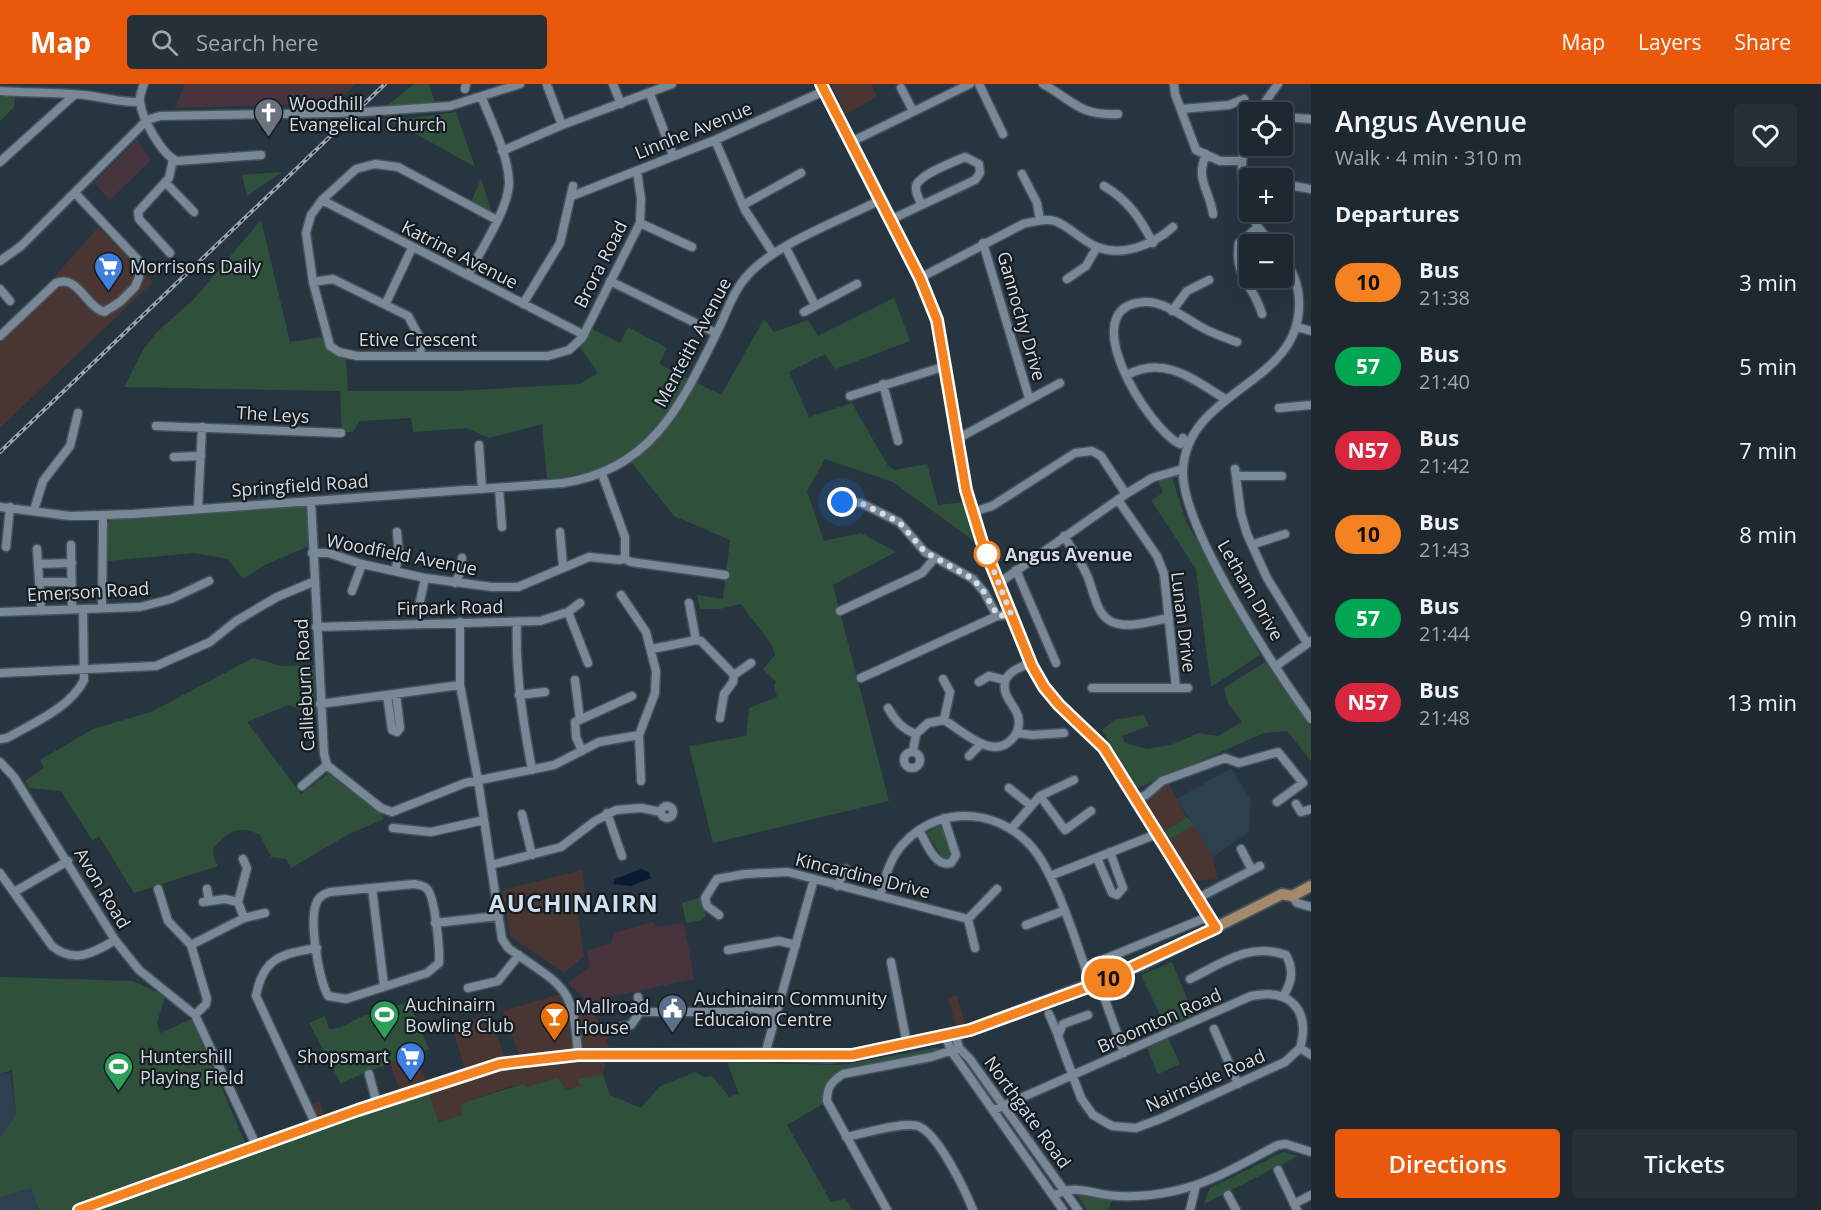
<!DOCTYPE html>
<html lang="en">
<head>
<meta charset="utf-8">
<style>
	body { margin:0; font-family:"Open Sans",sans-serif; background:#253039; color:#f1f3f6; height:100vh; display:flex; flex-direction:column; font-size:22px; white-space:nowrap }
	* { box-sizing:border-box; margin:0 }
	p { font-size:20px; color:#a0a6ab }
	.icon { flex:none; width:33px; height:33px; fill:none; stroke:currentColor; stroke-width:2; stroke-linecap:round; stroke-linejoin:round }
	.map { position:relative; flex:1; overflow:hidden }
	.side { display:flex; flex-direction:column; background:#1d2831; width:510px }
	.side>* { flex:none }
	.badge { padding:0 12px; border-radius:20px; font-size:21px; line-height:39px }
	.fabs { position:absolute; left:1239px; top:18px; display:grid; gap:12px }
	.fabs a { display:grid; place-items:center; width:54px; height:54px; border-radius:6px; background:#1d2831; box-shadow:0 6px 24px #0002,0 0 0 2px #3b444d; font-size:30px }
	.you { position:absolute; width:30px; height:30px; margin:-15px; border:4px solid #fff; border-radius:50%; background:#1a73e8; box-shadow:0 0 0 9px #1a73e833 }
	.map>.badge { position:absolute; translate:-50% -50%; box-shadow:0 0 0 3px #fff }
	h2 { padding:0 24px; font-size:22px; line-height:54px }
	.round { display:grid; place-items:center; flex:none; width:63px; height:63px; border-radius:6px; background:#253039 }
	.overview { display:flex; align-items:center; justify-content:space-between; height:102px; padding:0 24px }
	h1 { font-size:28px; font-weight:600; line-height:45px }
	.button { display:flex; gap:12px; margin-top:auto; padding:12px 24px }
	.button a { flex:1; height:69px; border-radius:6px; background:#ea580c; color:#fff; font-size:24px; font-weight:600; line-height:69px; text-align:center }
	.button a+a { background:#253039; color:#f1f3f6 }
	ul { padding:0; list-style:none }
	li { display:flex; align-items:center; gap:18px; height:84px; padding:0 24px }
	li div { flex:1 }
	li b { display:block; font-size:22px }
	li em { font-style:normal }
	li .badge { min-width:66px; font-weight:700; text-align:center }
	header { display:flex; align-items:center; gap:36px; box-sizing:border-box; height:84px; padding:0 30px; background:#ea580c; color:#fff }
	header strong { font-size:28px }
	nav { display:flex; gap:33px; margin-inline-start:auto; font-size:21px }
	.search { width:420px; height:54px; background:#253039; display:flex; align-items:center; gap:15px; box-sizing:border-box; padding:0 21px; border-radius:6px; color:#a0a6ab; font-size:22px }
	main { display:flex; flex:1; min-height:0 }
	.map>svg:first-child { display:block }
</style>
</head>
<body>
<header>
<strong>Map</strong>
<div class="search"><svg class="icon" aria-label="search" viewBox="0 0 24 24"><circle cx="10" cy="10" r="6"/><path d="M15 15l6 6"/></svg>Search here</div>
<nav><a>Map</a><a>Layers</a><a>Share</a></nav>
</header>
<main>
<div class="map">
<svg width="1311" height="1126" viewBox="0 0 1311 1126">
	<rect width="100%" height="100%" fill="#273541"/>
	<path fill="#493531" d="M831,0h40l6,13 -31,17z
		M98,143l55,55 -153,146v-88z
		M1168,699l19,34 -23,15 -20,-33z
		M1194,741l19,32 5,22 -24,2 -26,-41z
		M582,786l3,21 -7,24 6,41 -20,17 -54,-37 -8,-46z
		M564,907l7,22 22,-2 13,25 3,13 -6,26 -26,5 5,6 -16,4 -8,-12 -31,9 -4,-3 -17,4 -43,15 -1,12 -23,7 -11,-30 52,-17 60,-12 1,-11 -22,3 -16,-44 54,-16z
		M957,911l8,29 -9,2 -8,-28z
		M490,930l15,45 -39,13 -15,-47z
		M415,971l12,28 -27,9 -10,-29z
		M320,1017l5,17 -6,2 -8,-16z"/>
	<path fill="#2d4050" d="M1231,684l20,32 -2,32 -36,25 -36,-58z
		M10,989l6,43 -16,22v-64z
		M31,1103l8,23h-39v-12z"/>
	<path fill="#47343d" d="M185,0h170l-18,19 -162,5z
		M137,56l14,20 -41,40 -16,-17z
		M654,838l2,5 28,-4 10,56 -85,18 -19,7 -22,-21 22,-17 -3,-16 25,-7 1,-10z"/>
	<path fill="#2f513b" d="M414,0h15l6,19 -48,3z
		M0,13h15l-1,10 -14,14z
		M456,28l19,55 -75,-42 -22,-6 19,1z
		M282,88l-35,24 -5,-21z
		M481,95l11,33 -21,-10z
		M261,136l29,122 31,-5 7,13 18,10 2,31h107l125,-7 18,-11 -18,-26 12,-18 28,14 8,-16 39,21 -8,16 62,31 43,-76 10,13 34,-12 10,16 76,-38 16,43 -75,28 -10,-15 -36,18 20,45 43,-14 36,63 7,4 32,-6 11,41 27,-3 9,39 -81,-59 -68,-23 -18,32 17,50 37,-8 35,19 -63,33 56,216 -176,42 -24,-97 57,-10 3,-28 28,-11 -3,-12 2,-3 -13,-13 12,-14 -3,-10 -31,-41 -22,5h-19l-3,-14 26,4 7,-59 -56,-24 -47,-59c-27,12 -51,20 -80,22l-5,-55 -53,14 -23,-10 -53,4 -2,-14 -51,3 -7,11h-11l-2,-41 -216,-4 19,-37 13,-17 38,-34z
		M1172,394l14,43 74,134 -49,32 -15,-118 -45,-69 12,-7 -5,-12z
		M305,421l3,4 1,37 -44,19 -22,14 -15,-20 -34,-6 -86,8v-37l2,-5z
		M253,574l28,8 33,-1 2,50 -28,-10 -41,17 54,72 28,-21 51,39 4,7 -37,16 -56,33 -5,-9 -15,-2 -11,-22c-20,-11 -33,-4 -47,14l1,9 4,8 -84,27 -35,-57 -7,4 -31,-49 -31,-3 -5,-7 19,-13 -4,-8 53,-31 58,-17z
		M1267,577l44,65v35l-24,-30 -23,2 -128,56 -34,-59 12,-10 30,-5 5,11 -27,10 3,7 22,6 24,-4 28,-12 19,3 24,-14 -14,-19 -4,-15z
		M1187,733l7,8 -26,15 -4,-8z
		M940,741l12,24v9l-7,3 -18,-28z
		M702,813l4,19 -4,4 -16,3 -4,-20z
		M1172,878l22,53 -28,12 -25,-52z
		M0,893l133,4 32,15 -8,27 3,10 32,-14 55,128 -178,63h-30l-8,-22 -31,10v-60l16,-23 -4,-45 -12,4z
		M409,918l20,47 -68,25 -20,10 -32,-61 16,-7 4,13 10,-1 24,-12z
		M1168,954l12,26 -22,10 -11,-26z
		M939,963v3l-97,20c-15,10 -18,17 -19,34l-36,21 44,77 15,-3 6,11h-763l339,-118 11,30 23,-7 -2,-9 3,-3 60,-19 4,3 31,-9 8,12 15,-4 -4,-7 26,-4 7,20 31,13 18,-21 36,-15 8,5 9,-1 17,21 10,-3 -12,-32 114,3z
		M1283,1068l15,4 -94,48 6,-16z
		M1083,1110l29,7 -4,9h-21l-9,-14z"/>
	<path fill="#0a1934" d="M641,785l8,3 2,6 -20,8 -18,-2 2,-5z"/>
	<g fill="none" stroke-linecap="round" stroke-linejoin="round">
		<defs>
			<path id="minor" d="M144,0c-2,6 -5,12 -4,18 2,17 22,53 37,59l84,-6
				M613,0l8,20
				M821,0l99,194 17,42 29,170 16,52 50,124 12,21 15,18 45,43 113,180
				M979,0l24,50
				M1043,0c31,17 36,32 75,30
				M1174,0l1,10 21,56 24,11h21
				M547,1l15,40
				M901,4l12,23
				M465,5l1,-5
				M0,7c28,2 57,1 84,4 20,2 36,8 56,7
				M650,10l23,61
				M1262,22l11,6
				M1181,25l48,-4 15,-6
				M364,28l86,-6 70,-22
				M1258,28l20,-28
				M1282,33l29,2
				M147,36l13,-4 175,-3
				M1250,45c-11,28 -11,53 0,81
				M715,56l30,70 28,43
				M849,59l121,-59
				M502,67l60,-26 110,-41
				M1206,70c-11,27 3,34 7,60
				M0,78l73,-66
				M1022,90l15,29 3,17
				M165,98l29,30
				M1282,100l29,5
				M1104,102c24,14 36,32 49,57
				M572,112l143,-56 109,-49
				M322,116l262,135
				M743,121l58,-32
				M1250,128l8,15 14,17
				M497,136l-99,-53 -23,-3 -19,5 -34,31 -11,15 -5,18 7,49 17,64 9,6 18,4h191l21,-6 13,-12 58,-115 1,-24 -4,-28
				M890,136l85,-40 5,-7 -1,-9 -14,-7c-12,5 -46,18 -49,29 -1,7 3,13 6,19
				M640,139l52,24
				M1258,143l-19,16c-6,34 15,42 23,71
				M983,159l46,155
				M786,164l29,57
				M170,169l-31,-34 -1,-7 31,-34 4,-19
				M1282,173c11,13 17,29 17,46 2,82 -112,86 -116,167 -3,56 93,200 128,249
				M0,177l21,-15 126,-126
				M468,191c12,-24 41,-66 41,-93 -1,-28 -17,-58 -27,-84
				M920,194l103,-54c10,-2 22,-6 32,-3 14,5 26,19 40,25 26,12 58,-1 78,-19
				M1067,195l19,-13 11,-19
				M610,197l106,52
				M313,198l20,-3 75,37 12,22 1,18
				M0,205l10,12
				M386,219l26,-55
				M523,220l37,-61 13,-57
				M1172,227l15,-20 22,-11
				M804,228l53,-28
				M1297,243l14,4
				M0,252l56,-53c22,-9 30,24 48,29l16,-10 15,-15 4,-10v-16l-64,-68
				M1127,291c37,-20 66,4 98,24
				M883,300l15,57
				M850,312l96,-30
				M1279,324l32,-3
				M156,342l185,7
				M1183,354l-3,6c-32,-15 -109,-139 -35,-142 20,-1 41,17 58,26 11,6 23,10 34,14
				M957,355l103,-56
				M479,361l3,44
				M174,373l27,-1
				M1235,385l6,45 6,20 20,44 40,65
				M1236,392h46
				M499,404l3,39
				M1118,416l39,56 7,18 12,114
				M311,417l13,253 3,11 54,43 11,4 73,-29 89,-18 45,-23 40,-7
				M842,418l19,1 38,19 26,30 48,27 11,13 13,24
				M0,423l70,9 63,-2 430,-31c91,-14 119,-81 156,-155 8,-17 15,-38 28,-52 27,-32 95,-56 133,-76
				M198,424l4,-81
				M34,426l9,-29 27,-35 8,-33
				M973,428l19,-6 83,-53 17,-2 9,5 25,38
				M560,448l3,34
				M1064,452c7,12 16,24 22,37 8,16 9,41 26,49 16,7 40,-1 57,-4
				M1254,460l31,-10
				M71,461l1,64
				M6,463l4,-40
				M37,465l4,61
				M312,469h16l34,11 63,14 67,9h26l71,-30 31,3 5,-3v-20l-23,-63
				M623,474l8,4 94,13
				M38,480l34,-1
				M1016,486l40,93
				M395,487l4,-16 -2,-23
				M39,498h32
				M455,499l6,-12 1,-13
				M999,499l127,-89 26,-16 31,-9
				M352,507l10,-27
				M621,511l25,37 10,39 -1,22 -16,42 2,46
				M689,519l7,37
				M102,522l1,-91
				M419,522l6,-28
				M840,527l82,-38 12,-14
				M0,528l140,-5 31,-8 38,-18
				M568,528l20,51
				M460,538v63l18,95 24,159 6,9c56,40 65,35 70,107
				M517,538c-2,51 6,99 15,148
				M316,543l224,-6 28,-9 12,-9
				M652,565l44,-9 5,1 33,34
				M1276,582l35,-25
				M0,589l156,-7 54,-24 26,-21 41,-24 38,-16
				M861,594l136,-62 14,-2
				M943,595l7,13 -6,28
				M575,596l5,40
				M979,598l10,-6 16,4
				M1092,604h96
				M387,611l5,35 5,2 3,-4 -4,-34
				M519,611l26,-3
				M320,620l140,-19
				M888,624c7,12 14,21 28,26
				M720,634l4,-24 9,-12 1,-7 17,-12
				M1017,649l15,2 32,-2
				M0,655l7,-1c26,-15 63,-30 77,-58l-1,-70
				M582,667l-6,-14 -1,-15 57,-26
				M913,667l3,-17 12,-11 16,-3c19,11 49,42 69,18 5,-6 7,-14 5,-22 -4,-12 -16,-20 -13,-34 3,-11 16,-15 25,-19
				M904 676a8 8 0 1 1 16 0a8 8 0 1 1-16 0Z
				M969,672l12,-12
				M0,678l14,15 101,163 24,30 56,45 62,132
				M302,702l25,-21
				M1009,704l21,17
				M1040,712l25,34 26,-19
				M1136,715l10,-4 16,-14 63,-23 14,5 39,-11 25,31 -26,19
				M1296,720l5,8 10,-3
				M661 728a6 6 0 1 1 12 0a6 6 0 1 1-12 0Z
				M607,729l15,43
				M522,730l10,41
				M393,744l38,4 53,-12
				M1012,744l28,-32 34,-16
				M919,746c7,12 16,38 32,33l5,-8 -12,-37
				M1241,765l11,21
				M1097,774l15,35 5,2 6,-7 -13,-36
				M243,775l4,9 -9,34 6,16
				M491,781l70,-18 34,-26 21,-11 25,-2 20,4
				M0,789l52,73c22,18 42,7 63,-6
				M1050,792l107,-42
				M414,800c4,1 10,1 13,5 8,7 13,62 12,74l-12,10 -81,26 -18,-3c-9,-17 -19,-74 -12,-92 2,-7 7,-10 14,-12z
				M837,802l9,-17
				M372,804l12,98
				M158,805l10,32 23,24 16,54 -1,5 -11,11
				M207,805l2,12
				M14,808l54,-31
				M880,812c5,-18 10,-39 24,-53 38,-41 102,-34 134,12 22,33 40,92 53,130
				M1292,812l5,7 14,4
				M1198,814l62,-32
				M203,818l22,-3 13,3
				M719,831l-12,-9 -2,-8 12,-19 28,-5 43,-2 180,47
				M968,835l29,-30
				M968,835l7,29
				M435,839l63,-7
				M1026,841l37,-14
				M191,861l53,-27 21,-5
				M728,866l51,-9 17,4
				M891,878l16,82
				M1085,883l125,-51
				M1190,895c33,-16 59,-37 96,-24 8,15 6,26 -2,40
				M468,904l30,-7 21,-26
				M638,913l2,15h92l21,-4 25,6
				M1104,913l20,56
				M1049,930l9,21
				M1088,931l-25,9 -5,12 23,62 12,17 19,11 24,2 24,-9 125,-57 15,-14
				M620,943l11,-2 9,-13
				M1214,945l24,55
				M955,949l4,15 11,11 108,151
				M945,952l7,16 111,158
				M1300,964l11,7
				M765,970l49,-175
				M369,990l8,30
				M994,1026l257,-114c38,-8 60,13 49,52
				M316,1041l-60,-129c7,-39 26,-42 61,-48
				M846,1053c16,-3 61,-17 74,-10 19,9 45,63 53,83
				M1278,1086l19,40
				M1228,1111l8,15
				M1053,1112c23,-14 41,0 66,0 18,1 37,-1 55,-5 36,-7 71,-29 104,-46l8,-1 25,8
				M1294,1120l17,-9
				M887,1126l-60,-109c0,-14 4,-19 16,-27l88,-17 28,-9
				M1190,1126l6,-25"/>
			<path id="major" d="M79,1126l279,-100 142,-46 78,-9 187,-1 63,3 24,-2 118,-25 173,-66 139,-70 10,2 19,-10"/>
		</defs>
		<use href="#minor" stroke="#46525c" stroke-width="11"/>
		<use href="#major" stroke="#46525c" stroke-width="14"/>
		<use href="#minor" stroke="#788896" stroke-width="8"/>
		<use href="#major" stroke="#a48a6b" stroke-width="10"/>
		<defs>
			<path id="rail" d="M0,368l385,-368"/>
		</defs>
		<use href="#rail" stroke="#9aa5ae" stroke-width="4"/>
		<use href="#rail" stroke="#151c21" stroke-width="1.5" stroke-dasharray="4.5" stroke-linecap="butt"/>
		<defs>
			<path id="minor-bridge" d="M335,29l29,-1"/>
		</defs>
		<use href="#minor-bridge" stroke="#46525c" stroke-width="11" stroke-linecap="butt"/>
		<use href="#minor-bridge" stroke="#788896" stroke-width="8"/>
	</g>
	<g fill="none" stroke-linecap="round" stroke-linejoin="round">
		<defs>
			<path id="line" d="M79,1126l279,-100 142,-46 78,-9h274l118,-25 121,-44 125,-58 -112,-180 -45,-43 -15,-18 -12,-21 -50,-124 -16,-52 -29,-170 -17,-42 -99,-194"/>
		</defs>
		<use href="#line" stroke="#fff" stroke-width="14"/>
		<use href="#line" stroke="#f58220" stroke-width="9"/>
		<path stroke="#d3dce4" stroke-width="6" stroke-dasharray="0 10.8" d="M842,418l19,1 38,19 26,30 48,27 11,13 14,24 13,-2 -24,-60"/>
	</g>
	<defs>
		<symbol id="church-pin" viewBox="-11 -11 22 30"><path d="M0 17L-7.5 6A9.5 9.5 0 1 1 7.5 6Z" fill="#6b7280" stroke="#151c21"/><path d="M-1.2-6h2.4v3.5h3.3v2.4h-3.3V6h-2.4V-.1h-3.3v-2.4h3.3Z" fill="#fff"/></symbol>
		<symbol id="supermarket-pin" viewBox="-11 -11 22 30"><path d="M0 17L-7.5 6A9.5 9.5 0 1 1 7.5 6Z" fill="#3f7fe0" stroke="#151c21"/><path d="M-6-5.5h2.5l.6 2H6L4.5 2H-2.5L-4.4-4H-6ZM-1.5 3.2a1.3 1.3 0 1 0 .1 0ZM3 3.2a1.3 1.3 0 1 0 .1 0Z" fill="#fff"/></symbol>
		<symbol id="civic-pin" viewBox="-11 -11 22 30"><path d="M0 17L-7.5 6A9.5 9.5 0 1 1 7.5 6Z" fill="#5c6f8a" stroke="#151c21"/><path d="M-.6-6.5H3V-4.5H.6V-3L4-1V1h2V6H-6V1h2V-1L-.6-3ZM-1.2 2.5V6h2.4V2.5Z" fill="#fff"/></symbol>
		<symbol id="stadium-pin" viewBox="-11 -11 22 30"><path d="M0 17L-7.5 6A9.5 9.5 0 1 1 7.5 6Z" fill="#2e9e5b" stroke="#151c21"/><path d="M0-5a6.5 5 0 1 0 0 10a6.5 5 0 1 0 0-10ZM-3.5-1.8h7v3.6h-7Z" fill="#fff"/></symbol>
		<symbol id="bar-pin" viewBox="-11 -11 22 30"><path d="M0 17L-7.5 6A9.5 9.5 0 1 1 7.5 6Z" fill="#e8710a" stroke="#151c21"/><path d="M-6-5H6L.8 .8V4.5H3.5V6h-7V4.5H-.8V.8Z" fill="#fff"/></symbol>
	</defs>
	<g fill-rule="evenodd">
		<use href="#church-pin" x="252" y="12" width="33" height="45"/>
		<use href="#supermarket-pin" x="92" y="166" width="33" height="45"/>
		<use href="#civic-pin" x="656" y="908" width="33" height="45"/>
		<use href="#stadium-pin" x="368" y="914" width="33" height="45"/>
		<use href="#bar-pin" x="538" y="916" width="33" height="45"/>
		<use href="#supermarket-pin" x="394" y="956" width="33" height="45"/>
		<use href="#stadium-pin" x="102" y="966" width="33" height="45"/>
	</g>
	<circle fill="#fff" stroke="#f58220" stroke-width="3" cx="987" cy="470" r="12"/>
	<g text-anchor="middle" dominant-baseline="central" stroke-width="4.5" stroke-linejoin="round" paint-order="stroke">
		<g font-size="18" fill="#d3dce4" stroke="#151c21" text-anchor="start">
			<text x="289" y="19">Woodhill<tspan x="289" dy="21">Evangelical Church</tspan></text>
			<text x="130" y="182">Morrisons Daily</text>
			<text x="694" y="914">Auchinairn Community<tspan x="694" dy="21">Educaion Centre</tspan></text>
			<text x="405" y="920">Auchinairn<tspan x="405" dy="21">Bowling Club</tspan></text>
			<text x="575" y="922">Mallroad<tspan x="575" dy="21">House</tspan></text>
			<text x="140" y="972">Huntershill<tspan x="140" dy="21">Playing Field</tspan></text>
			<text x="389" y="972" text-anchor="end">Shopsmart</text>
		</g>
		<g font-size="18" fill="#d3dce4" stroke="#151c21">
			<text transform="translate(693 46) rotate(-22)">Linnhe Avenue</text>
			<text transform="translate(460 170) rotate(27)">Katrine Avenue</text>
			<text transform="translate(600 180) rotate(-63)">Brora Road</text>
			<text transform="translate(1022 232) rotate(74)">Gannochy Drive</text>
			<text x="418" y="255">Etive Crescent</text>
			<text transform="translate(692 258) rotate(-62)">Menteith Avenue</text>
			<text transform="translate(273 330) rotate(3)">The Leys</text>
			<text transform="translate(300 401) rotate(-4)">Springfield Road</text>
			<text transform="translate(402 470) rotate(11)">Woodfield Avenue</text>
			<text transform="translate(1251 506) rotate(60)">Letham Drive</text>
			<text transform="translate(88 507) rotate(-3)">Emerson Road</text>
			<text transform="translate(450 523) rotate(-1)">Firpark Road</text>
			<text transform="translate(1184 538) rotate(83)">Lunan Drive</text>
			<text transform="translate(304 601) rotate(-93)">Callieburn Road</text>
			<text transform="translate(863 791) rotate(14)">Kincardine Drive</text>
			<text transform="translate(103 804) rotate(59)">Avon Road</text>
			<text transform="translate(1159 936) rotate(-24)">Broomton Road</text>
			<text transform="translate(1205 996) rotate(-24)">Nairnside Road</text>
			<text transform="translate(1028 1028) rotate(54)">Northgate Road</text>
		</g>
		<g font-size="18" font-weight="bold" fill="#d3dce4" stroke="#151c21" text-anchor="start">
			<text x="1005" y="470">Angus Avenue</text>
		</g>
		<g font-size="24" font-weight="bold" letter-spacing="1.5" fill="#cedfee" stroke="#151c21">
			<text x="574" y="818">AUCHINAIRN</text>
		</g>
	</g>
</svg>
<div class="fabs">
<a><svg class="icon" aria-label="locate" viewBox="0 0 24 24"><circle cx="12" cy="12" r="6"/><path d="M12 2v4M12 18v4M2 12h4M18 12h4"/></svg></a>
<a>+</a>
<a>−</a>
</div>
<div class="you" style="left:842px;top:418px"></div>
<b class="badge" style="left:1108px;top:894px;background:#f58220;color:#111">10</b>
</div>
<section class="side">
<div class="overview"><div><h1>Angus Avenue</h1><p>Walk · 4 min · 310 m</p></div><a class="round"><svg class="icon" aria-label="heart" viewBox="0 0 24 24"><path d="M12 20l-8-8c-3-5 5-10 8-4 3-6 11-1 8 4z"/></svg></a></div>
<h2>Departures</h2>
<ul>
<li><span class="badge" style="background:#f58220;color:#111">10</span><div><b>Bus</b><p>21:38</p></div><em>3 min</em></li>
<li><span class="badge" style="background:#00a651;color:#fff">57</span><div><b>Bus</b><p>21:40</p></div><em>5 min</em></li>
<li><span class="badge" style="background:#d7263d;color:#fff">N57</span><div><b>Bus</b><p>21:42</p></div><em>7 min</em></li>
<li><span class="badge" style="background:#f58220;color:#111">10</span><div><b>Bus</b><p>21:43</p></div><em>8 min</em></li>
<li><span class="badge" style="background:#00a651;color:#fff">57</span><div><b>Bus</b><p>21:44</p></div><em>9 min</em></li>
<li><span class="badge" style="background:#d7263d;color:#fff">N57</span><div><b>Bus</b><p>21:48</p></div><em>13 min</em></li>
</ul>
<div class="button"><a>Directions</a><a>Tickets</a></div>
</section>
</main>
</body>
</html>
